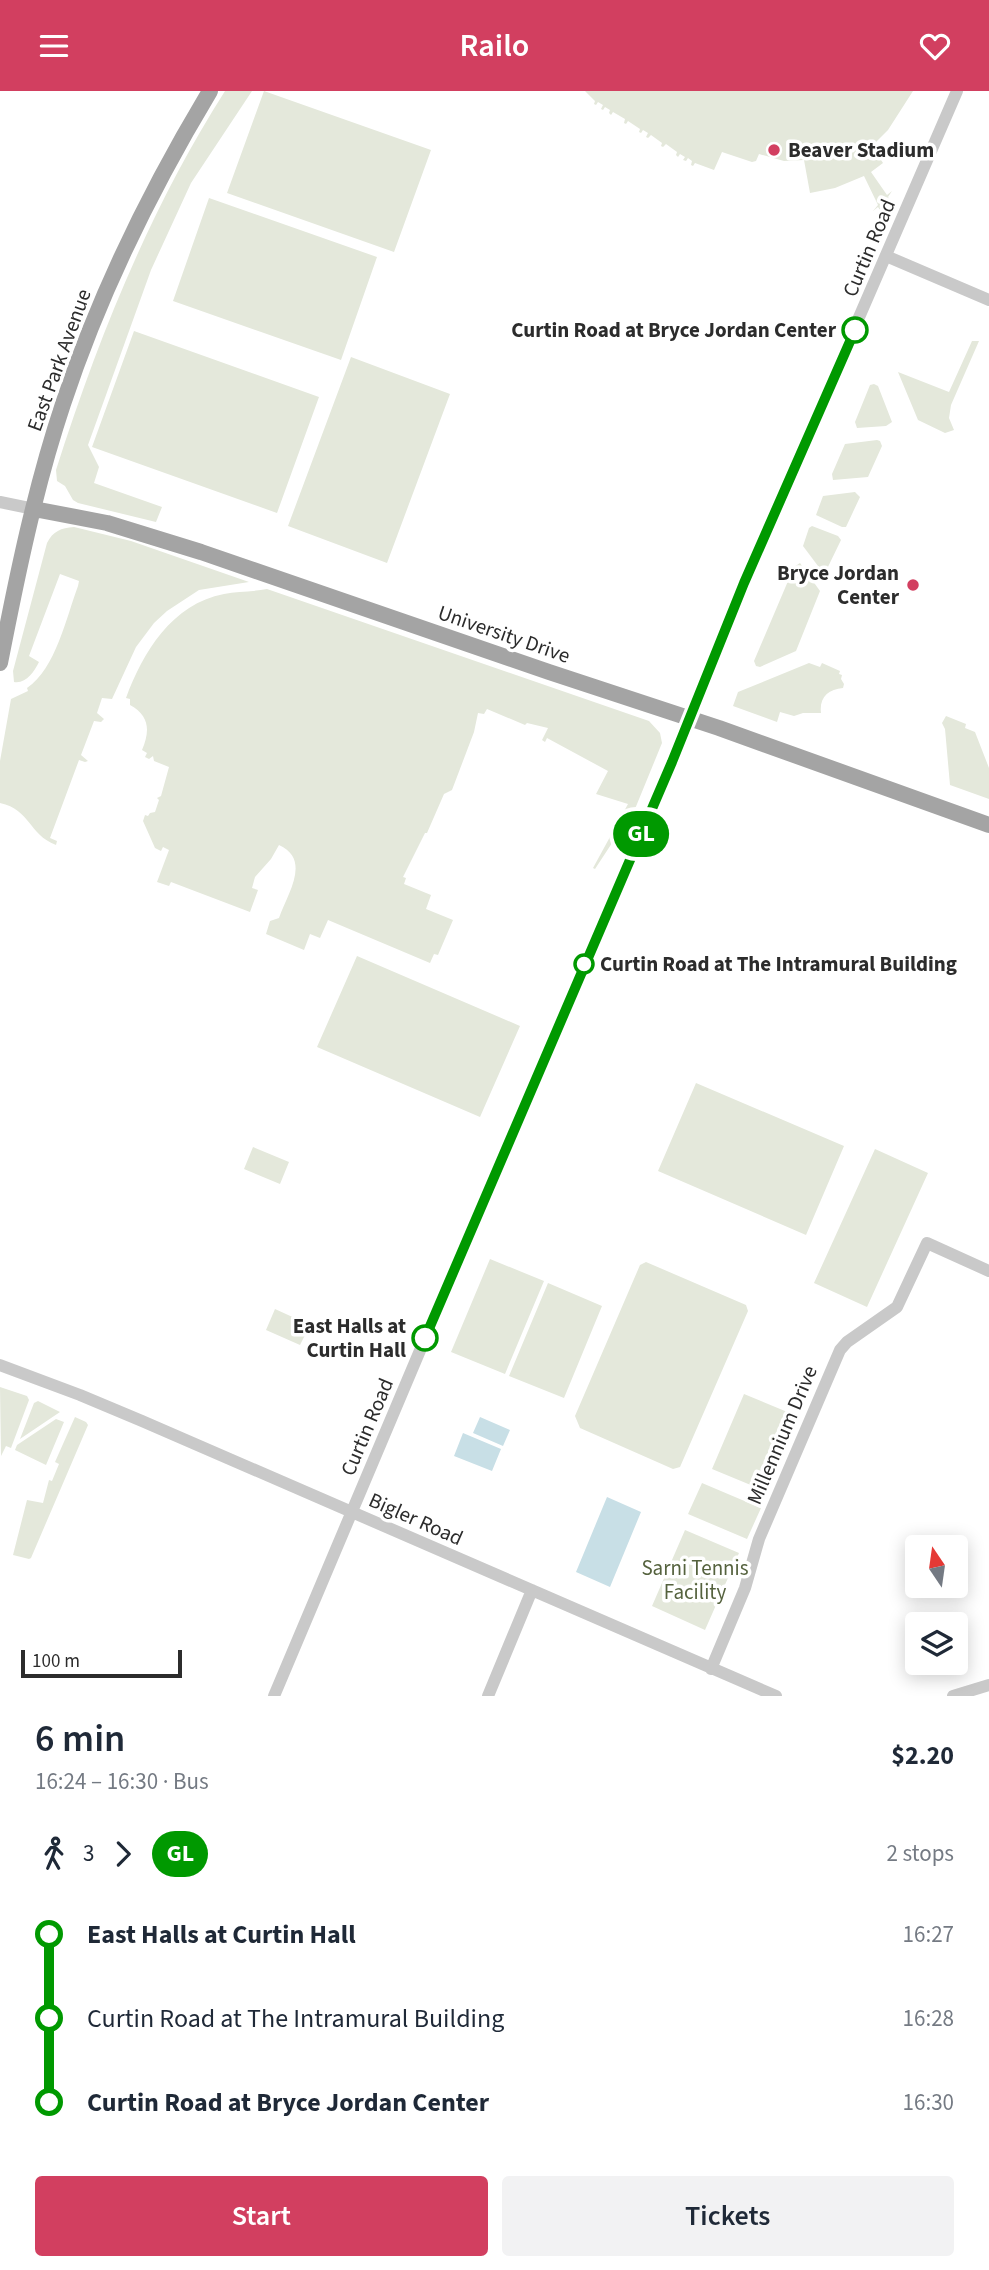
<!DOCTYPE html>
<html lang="en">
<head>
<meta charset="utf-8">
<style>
	body { margin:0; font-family:"Source Sans 3",sans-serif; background:#f2f2f3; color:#1f2937; height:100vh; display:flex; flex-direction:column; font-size:26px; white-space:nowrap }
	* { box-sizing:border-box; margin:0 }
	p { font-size:23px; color:#747a83 }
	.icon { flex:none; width:38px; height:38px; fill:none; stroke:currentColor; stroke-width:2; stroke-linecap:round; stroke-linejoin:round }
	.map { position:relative; height:1605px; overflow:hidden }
	.sheet { display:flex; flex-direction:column; background:#fff; flex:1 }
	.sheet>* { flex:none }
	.badge { padding:0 14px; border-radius:23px; font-size:24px; line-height:46px }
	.needle { width:46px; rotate:347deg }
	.tools { position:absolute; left:905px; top:1444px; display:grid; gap:14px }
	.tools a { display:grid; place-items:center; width:63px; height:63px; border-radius:7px; background:#fff; box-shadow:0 4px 18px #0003; font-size:35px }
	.scale { position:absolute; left:21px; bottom:18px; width:161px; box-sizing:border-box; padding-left:7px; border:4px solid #2c2c2c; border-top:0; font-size:19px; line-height:24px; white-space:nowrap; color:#2c2c2c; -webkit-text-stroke:5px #fff; paint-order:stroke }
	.map>.badge { position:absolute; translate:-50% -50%; box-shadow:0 0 0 4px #fff }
	.legs { display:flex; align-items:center; gap:10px; height:77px; padding:0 35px; font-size:23px }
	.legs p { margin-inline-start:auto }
	.overview { display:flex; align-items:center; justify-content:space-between; height:119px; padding:0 35px }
	h1 { font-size:38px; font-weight:600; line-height:52px }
	.primary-button { display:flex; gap:14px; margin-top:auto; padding:14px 35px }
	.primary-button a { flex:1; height:80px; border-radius:7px; background:#d23f60; color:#fff; font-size:28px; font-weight:600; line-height:80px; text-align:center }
	.primary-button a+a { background:#f2f2f3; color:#1f2937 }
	ul { padding:0 35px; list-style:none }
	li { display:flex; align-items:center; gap:24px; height:84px; font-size:26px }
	li i { display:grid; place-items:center; width:10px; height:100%; margin:0 9px; background:currentColor }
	li i::after { content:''; width:18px; height:18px; margin:-9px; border:5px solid; border-radius:50%; background:#fff }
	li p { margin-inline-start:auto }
	li:first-child i { background:linear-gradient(#0000 50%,currentColor 0) }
	li:last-child i { background:linear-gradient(currentColor 50%,#0000 0) }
	header { display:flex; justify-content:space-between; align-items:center; height:91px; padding:0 35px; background:#d23f60; color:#fff; font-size:32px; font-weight:600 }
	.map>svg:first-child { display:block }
</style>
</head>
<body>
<header><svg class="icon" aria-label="menu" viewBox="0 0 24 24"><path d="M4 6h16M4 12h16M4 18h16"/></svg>Railo<svg class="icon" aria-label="heart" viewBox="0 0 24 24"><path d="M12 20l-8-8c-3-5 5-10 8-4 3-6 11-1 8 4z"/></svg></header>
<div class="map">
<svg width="989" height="1605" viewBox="0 0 989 1605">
	<rect width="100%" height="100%" fill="#fff"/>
	<path fill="#e4e8db" d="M225,0h27l-61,92 -40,87 -63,175 11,22 -5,16 68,24 -6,15 -78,-19 -5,-3 -8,-14 -8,-5 -1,-11c42,-132 94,-261 169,-379z
		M264,0l167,59 -37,102 -167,-59z
		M585,0h328l-25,39 -16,16 11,17 -12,9 16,23 5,-4 -4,6 2,3 -10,10 -2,-3 -5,4 5,-6 -14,-29 -29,12 -25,5 -6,-33 -20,1 -25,-7 -3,7 -4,1 -30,-10 -8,18 -19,-7 -2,3 -2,-1 1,-4 -4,-3 -2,3 -3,-1 2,-3 -5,-3 -2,3 -2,-2 1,-3 -11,-8 -3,3 -2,-1 1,-3 -11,-8 -3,3 -2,-1 2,-4 -5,-3 -2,3 -2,-1 1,-3 -12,-8 -2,3 -2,-1 1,-4 -12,-7 -2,3 -2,-2 1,-3 -5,-3 -2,3 -2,-1 2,-4 -5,-3 -2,3 -2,-1 1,-3z
		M209,107l168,59 -36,103 -168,-59z
		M134,240l185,66 -42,116 -185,-66z
		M972,250h7l-28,64 -2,13 5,12 -9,3 -27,-13 -20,-48 51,20z
		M351,266l99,37 -63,169 -99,-37z
		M874,293l4,2 14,36 -6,4 -29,2 -2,-6 15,-37z
		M877,349l3,1 2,5 -14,31 -35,3 -1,-6 13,-30z
		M855,401l5,5 -14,30h-4l-26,-12 7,-19z
		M812,435l26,10 3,4 -15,31 -5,-1 -18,-24 6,-18z
		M74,436l57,14 118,41 -50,8 -32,21 -13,12 -18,24 -24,52 -10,-1 -5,15 7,6 -3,3 -7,-1 -13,34 7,6 -3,1 -6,-2 -29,78 7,3 -1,4c-28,-11 -25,-35 -56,-42v-42l11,-62 17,-8 -1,-3c29,-20 39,-70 51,-102l1,-5 -19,-7 -31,82 10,6c-5,10 -13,22 -25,20l-1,-11 34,-128c6,-12 14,-15 27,-16z
		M800,472l20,28 -24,60 -36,16 -4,-1 -2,-5 40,-94z
		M267,498l382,132 11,12 2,10 -34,83 -9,16 -5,-2 -19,29 -2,-1 35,-64 -32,-10 12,-23 -61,-33 -2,4 -3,-2 6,-12 -21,-5 -2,2 -38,-16 -3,5 -6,-1 -4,19 -22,58 -8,4 -17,39h-2l-22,44 3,1 -2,6 27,11 -5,14 27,11 -15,35 -4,-1 -4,9 -102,-43 -8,18 -10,-4 -6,16 -38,-16 4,-13 9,-3c8,-24 33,-58 0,-73l-8,14 -16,18 -3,11 6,2 -8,22 -79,-30 -2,4 -12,-4 12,-32 -6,-3 -2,4 -6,-3 -12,-27 2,-6 3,1 2,-3 5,-1 4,-12 -2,-2 4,-2 8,-29 -15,-6 -1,-5 -4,3 -4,-2 2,-4 -5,-3c8,-19 8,-34 -12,-45v-6l-4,-1c17,-46 46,-94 98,-104 13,-3 29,-2 43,-5z
		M809,572l11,4 2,-4 18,8 -1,3 3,1 -1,4 3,5 -1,4c-15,1 -24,10 -22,25h-18l-9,3 -14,-4 -3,10 -44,-16 5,-14z
		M946,625l20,8 -1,4 10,4 14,36v31l-39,-14 -5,-56 -3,-6z
		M357,865l163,70 -40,91 -163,-70z
		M696,992l148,63 -38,89 -148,-64z
		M253,1056l36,15 -9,22 -36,-15z
		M875,1058l53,24 -61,134 -53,-24z
		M490,1168l54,22 -39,93 -54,-22z
		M646,1171l100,43 2,6 -68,156 -7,2 -93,-41 -5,-12 65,-151z
		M548,1192l54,23 -38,92 -55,-22z
		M275,1218l35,16 -10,20 -34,-15z
		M0,1296l27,9 2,4 -18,48 -5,-2 -5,10z
		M744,1303l53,22 -32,75 -53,-22z
		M38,1310l22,11 -40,27 14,-36z
		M75,1326l11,5 2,3 -57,133 -2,1 -16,-4 14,-55 16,3 6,-23 3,1 7,-17 -4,-2z
		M56,1328l8,3 -18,43 -31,-15 2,-5z
		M702,1392l59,25 -14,31 -59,-25z
		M685,1439l54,23 -34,77 -53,-24z"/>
	<path fill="#c8dfe6" d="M480,1326l30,13 -7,16 -30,-13z
		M463,1342l38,16 -9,22 -38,-15z
		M607,1406l34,15 -31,75 -34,-15z"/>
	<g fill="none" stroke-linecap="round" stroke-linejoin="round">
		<path stroke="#c9c9c9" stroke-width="12" d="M886,165l103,44
			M0,411l34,7
			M0,1274l80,30 62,26 634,275
			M711,1578l34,-81 14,-49 81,-189 7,-8 50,-35 30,-64 62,28
			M274,1605l191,-452 215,-501 64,-160 213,-492
			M488,1605l44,-106
			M953,1605l36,-11"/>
		<path stroke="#a4a4a4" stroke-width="16" d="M34,418l73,14 94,29 348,120 170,56 270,97
			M0,572c17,-87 35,-175 63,-259 36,-109 88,-215 147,-313"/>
	</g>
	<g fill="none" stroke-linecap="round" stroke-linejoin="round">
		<defs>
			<path id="line-1" d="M425,1247l247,-576 72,-179 111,-253"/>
		</defs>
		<use href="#line-1" stroke="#fff" stroke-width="16"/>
		<use href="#line-1" stroke="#090" stroke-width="10"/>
	</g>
	<g fill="#d23f60" stroke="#fff" stroke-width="2.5">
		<circle cx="774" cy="59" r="7"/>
		<circle cx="913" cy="494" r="7"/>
	</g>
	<g fill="#fff" stroke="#090" stroke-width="3.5">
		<circle cx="855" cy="239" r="12"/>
		<circle cx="584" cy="873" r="9"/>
		<circle cx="425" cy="1247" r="12"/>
	</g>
	<g text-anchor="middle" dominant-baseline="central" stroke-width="7" stroke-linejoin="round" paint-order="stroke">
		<g font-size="21" font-weight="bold" fill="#2c2c2c" stroke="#fff" text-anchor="start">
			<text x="788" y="59">Beaver Stadium</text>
			<text x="899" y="482" text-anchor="end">Bryce Jordan<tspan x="899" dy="24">Center</tspan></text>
		</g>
		<g font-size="21" fill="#2c2c2c" stroke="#fff">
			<text transform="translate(869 157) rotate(-67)">Curtin Road</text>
			<text transform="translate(59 269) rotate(-70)">East Park Avenue</text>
			<text transform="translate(504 543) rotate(19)">University Drive</text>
			<text transform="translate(367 1336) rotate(-67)">Curtin Road</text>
			<text transform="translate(782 1344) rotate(-67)">Millennium Drive</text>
			<text transform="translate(416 1428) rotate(24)">Bigler Road</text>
		</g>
		<g font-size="21" font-weight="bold" fill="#2c2c2c" stroke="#fff" text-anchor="end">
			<text x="836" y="239">Curtin Road at Bryce Jordan Center</text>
			<text x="600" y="873" text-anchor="start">Curtin Road at The Intramural Building</text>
			<text x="406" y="1235">East Halls at<tspan x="406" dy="24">Curtin Hall</tspan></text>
		</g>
		<g font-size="21" fill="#55623e" stroke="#fff">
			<text x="695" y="1477">Sarni Tennis<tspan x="695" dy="24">Facility</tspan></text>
		</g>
	</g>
</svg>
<div class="tools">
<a><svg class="needle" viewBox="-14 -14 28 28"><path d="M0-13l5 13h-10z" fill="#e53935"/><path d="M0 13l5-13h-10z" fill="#747a83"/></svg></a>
<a><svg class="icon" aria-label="layers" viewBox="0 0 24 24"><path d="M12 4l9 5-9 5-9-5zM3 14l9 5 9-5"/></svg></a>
</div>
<div class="scale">100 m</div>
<b class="badge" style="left:641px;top:743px;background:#090;color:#fff">GL</b>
</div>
<section class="sheet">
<div class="overview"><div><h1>6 min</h1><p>16:24 – 16:30 · Bus</p></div><b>$2.20</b></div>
<div class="legs"><svg class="icon" aria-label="walk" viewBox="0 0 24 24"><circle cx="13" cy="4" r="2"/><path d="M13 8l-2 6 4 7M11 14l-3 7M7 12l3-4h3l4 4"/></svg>3<svg class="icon" aria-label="forward" viewBox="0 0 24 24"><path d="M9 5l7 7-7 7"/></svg><b class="badge" style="background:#090;color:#fff">GL</b><p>2 stops</p></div>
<ul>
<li><i style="color:#090"></i><b>East Halls at Curtin Hall</b><p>16:27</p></li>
<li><i style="color:#090"></i><span>Curtin Road at The Intramural Building</span><p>16:28</p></li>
<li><i style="color:#090"></i><b>Curtin Road at Bryce Jordan Center</b><p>16:30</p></li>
</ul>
<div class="primary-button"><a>Start</a><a>Tickets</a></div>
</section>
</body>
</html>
